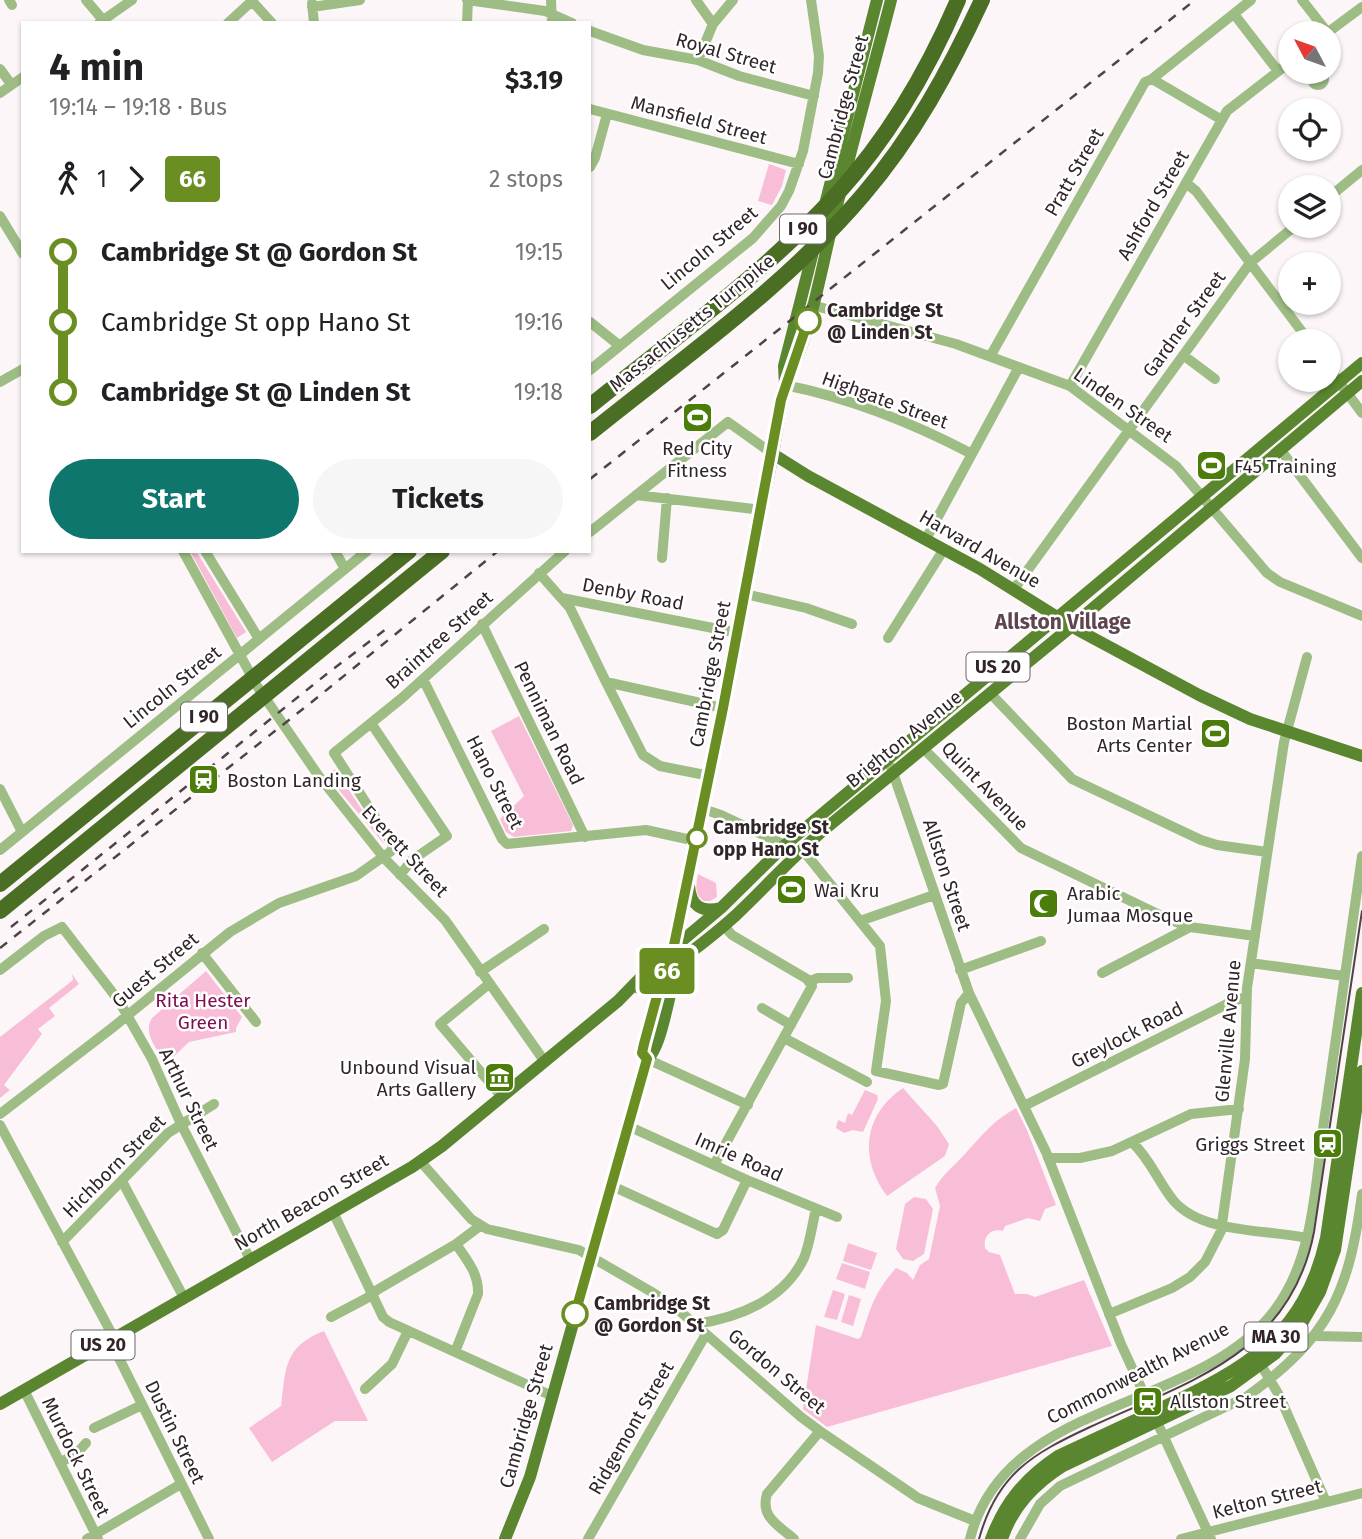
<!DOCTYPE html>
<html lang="en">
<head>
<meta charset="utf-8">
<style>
	body { margin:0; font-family:"Fira Sans",sans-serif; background:#f6f6f6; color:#202124; height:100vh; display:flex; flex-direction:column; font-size:26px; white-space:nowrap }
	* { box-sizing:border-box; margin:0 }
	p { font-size:23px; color:#757577 }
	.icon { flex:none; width:38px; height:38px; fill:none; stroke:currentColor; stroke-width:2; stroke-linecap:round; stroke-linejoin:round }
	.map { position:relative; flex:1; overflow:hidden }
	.panel { position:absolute; left:21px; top:21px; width:570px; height:532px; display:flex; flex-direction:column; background:#fff; border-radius:0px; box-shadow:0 2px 5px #0004 }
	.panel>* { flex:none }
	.badge { padding:0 14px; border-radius:5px; font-size:24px; line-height:46px }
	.needle { width:46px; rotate:311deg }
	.buttons { position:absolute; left:1278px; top:21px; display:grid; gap:14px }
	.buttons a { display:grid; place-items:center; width:63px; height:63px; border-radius:50%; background:#fff; box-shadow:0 2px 5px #0004; font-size:35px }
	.map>.badge { position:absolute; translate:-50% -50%; box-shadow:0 0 0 4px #fff }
	.legs { display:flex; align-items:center; gap:10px; height:77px; padding:0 28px; font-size:23px }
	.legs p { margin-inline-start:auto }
	.overview { display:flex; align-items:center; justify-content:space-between; height:119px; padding:0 28px }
	h1 { font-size:38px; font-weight:700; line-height:52px }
	.primary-button { display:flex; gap:14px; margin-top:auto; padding:14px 28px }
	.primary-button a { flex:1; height:80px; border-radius:42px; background:#0f766e; color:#fff; font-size:28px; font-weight:700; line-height:80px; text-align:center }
	.primary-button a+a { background:#f6f6f6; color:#202124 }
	ul { padding:0 28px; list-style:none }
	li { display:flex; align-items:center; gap:24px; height:70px; font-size:26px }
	li i { display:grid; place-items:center; width:10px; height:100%; margin:0 9px; background:currentColor }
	li i::after { content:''; width:18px; height:18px; margin:-9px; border:5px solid; border-radius:50%; background:#fff }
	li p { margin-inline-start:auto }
	li:first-child i { background:linear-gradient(#0000 50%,currentColor 0) }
	li:last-child i { background:linear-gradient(currentColor 50%,#0000 0) }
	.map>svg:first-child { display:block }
</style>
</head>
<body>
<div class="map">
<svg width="1362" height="1539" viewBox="0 0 1362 1539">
	<rect width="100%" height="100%" fill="#fdf6f9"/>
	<path fill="#f9bed7" d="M769,164l17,6 -4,16 -10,19 -14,-4z
		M190,551h6l50,81 -9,6z
		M519,716l54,109 -2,6 -57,6 -8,-5 -6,-13 24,-23 -33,-65z
		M335,769l49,74v1l-57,-68z
		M698,874l18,9 1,14 -7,4h-6c-10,-6 -8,-16 -6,-27z
		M206,971l36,46 -6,11v4l-47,10 -23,22c-8,-14 -24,-30 -14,-46z
		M72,974l7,10 -30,24 6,8 -17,13 4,5 -38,51 6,5 -10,8v-61l73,-57z
		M903,1088l34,38 12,18 -4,12 -58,40c-28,-37 -24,-81 16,-108z
		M865,1090l12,5 1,4 -15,33 -10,-2 -9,3 -8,-5 2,-8 7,3 3,-10 4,2z
		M1016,1108l11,22 29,75 -11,4 -5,12 -12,-3 -23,8 -2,5c-12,-3 -20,5 -18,17l4,4 11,3 15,39h12l8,3 49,-17 28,66 -285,81 -24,-18 13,-84 42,14 3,-2c10,-30 13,-44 35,-69l11,5 6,7 7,-15 9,-6 11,-53 -5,-18c8,-14 19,-22 30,-34 16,-18 29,-34 51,-46z
		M914,1197l12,2 7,10 -9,45 -11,7 -10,-2 -7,-10 9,-45z
		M848,1243l29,10 -6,17 -28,-9z
		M842,1263l28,9 -5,17 -29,-10z
		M833,1290l12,4 -8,26 -13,-3z
		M849,1295l12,4 -8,27 -12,-4z
		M324,1331l44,90h-33l-63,41 -23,-34 32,-22c5,-37 2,-59 43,-75z"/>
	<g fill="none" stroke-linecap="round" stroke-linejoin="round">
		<path stroke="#9ebd85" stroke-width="10" d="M9,0l3,5
			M86,0l17,20
			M251,0l21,23
			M467,0l78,11 27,12
			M551,0l1,23
			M696,0l17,24
			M1302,0l26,33
			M312,3l2,20
			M312,7l48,-7
			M1234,14l44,57
			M99,23l33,-23
			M228,23l24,-22
			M467,23l1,-23
			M590,31l53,19 55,10 41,16 75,20
			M1327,33l35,-26
			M698,60l15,-36 20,-24
			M0,69l11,15
			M1312 79a6 6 0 1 1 12 0a6 6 0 1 1-12 0Z
			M1152,79l99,-79
			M0,93l23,-16
			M590,109l209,55
			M590,167l5,-9 12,-44
			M1186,183l10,8 113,150
			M1328,198l34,-28
			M0,216l23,38
			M812,305l144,39 114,42 106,80 91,107 13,9 82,34
			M590,322l30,24
			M991,355l154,-273 7,-3 70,41
			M1183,355l32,24
			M1328,367l34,46
			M590,370l163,-132 28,-32 8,-15 14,-40 15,-78 1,-17 -8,-56
			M0,382l23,-13
			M785,385c65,13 128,38 187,69
			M1070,386l157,-275 63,-49
			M1280,449l82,109
			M636,495l126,15
			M590,532l138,-110 45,32
			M926,539l93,-172
			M183,551l74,135 61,89 66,83 61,62 100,142
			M205,551l54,88
			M335,551l10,18
			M662,558l5,-60
			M539,573l31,35 36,74 117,26
			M1014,589l236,-326 45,-37
			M745,594l61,14 46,16
			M562,598l176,35
			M482,624l103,213
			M888,638l56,-89
			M423,679l79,160 5,5 139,-14 50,11
			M606,682l37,73 17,11 50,10
			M990,693l82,86 129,61 16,5 50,7
			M371,723l76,113 -35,24 -12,15
			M923,748l98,100 147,71 22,8 65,9
			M891,767l78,226 77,159 75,192 90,195
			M0,789l22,43
			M703,809l18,6 64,30
			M802,849l78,97 6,55 -10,70 63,14 4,-1 18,-81 8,-10
			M0,850l367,-299
			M860,921l74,-26
			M202,953l54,69
			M1251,963l93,13
			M0,970l44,-34 18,-9 57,74 33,58 29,65 69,135
			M960,970l81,-29
			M480,972l64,-43
			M1102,973l88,-46
			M810,981l8,-3h30
			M489,984l-49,40 62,73
			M762,1008l29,17
			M784,1038l83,44
			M647,1059l101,46
			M1024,1106l207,-104 15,-5
			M0,1114l112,-86 118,-96 49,-29 77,-27 34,-24 3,-4 -2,-6 -57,-89 68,-55 163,-147
			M0,1125l114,213
			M628,1126l119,54 90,37
			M1132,1142c18,17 26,39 41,58 28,34 93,29 133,38
			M1048,1158h32l32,-7 79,-37 48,-5
			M421,1162l50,57 16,10 92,21 71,41 25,16 126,110 23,17 94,64 57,23
			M714,1165l98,-179 -5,-7 -75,-44 -8,-9
			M122,1181l62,117
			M610,1185l107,49 6,-4 24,-50
			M333,1212l50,105 6,5 163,74
			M62,1242l106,-109 46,-29
			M1109,1314l63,-26 18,-11 15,-15 16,-31 24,-172 2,-71 37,-246 23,-85
			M331,1317l36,-19 10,-8 79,-46 24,-18
			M695,1324c43,-6 89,-24 109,-66 6,-15 8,-33 12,-49
			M1316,1336l46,1
			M110,1340l99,199
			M455,1352l23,-58c1,-20 -11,-34 -22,-50
			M1258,1360l21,35 47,107
			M365,1389l27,-25 16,-33
			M24,1390l74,149
			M94,1428l48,-23
			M60,1463l18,-11 8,-9
			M87,1539l94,-55
			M588,1539l118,-205
			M794,1539c-16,-14 -34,-22 -27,-45l53,-63
			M970,1539c35,-141 226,-126 304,-228 43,-56 41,-136 52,-203 12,-84 24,-168 36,-252
			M1020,1539l20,-35 20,-18 186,-89c83,-59 103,-104 116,-203
			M1181,1539l181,-46"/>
		<path stroke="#5a862f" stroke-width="12" d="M785,385c25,-47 35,-111 48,-163 18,-75 39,-148 58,-222
			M773,454l35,22 172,93 98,61 121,65 51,24 112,37
			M689,886c2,20 12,27 32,22
			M639,988c34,-22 66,-45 96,-72 30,-28 58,-60 90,-87l247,-203 290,-245
			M647,1059l-5,-6 18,-68 9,-16 4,-19 100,-496 12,-69 -1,-19 93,-366
			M0,1404l412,-237 30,-21 176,-145 34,-35 69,-58 64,-63 577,-482
			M505,1539l25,-62 117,-418c13,-9 21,-59 26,-76l1,-5 -5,-9
			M991,1539c14,-37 34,-61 67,-83 34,-16 68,-32 103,-48 84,-40 143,-71 165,-170l36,-245
			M1002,1539c11,-33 33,-55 61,-73l168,-80 44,-32 26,-29 19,-33 15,-42 27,-179"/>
		<path stroke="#4a6f24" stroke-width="16" d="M590,406c84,-68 174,-132 247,-212 51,-56 91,-124 121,-194
			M590,433c93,-75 195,-146 273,-238 50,-58 87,-126 119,-195
			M0,884l409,-333
			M0,911l442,-360"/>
		<path stroke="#4f4348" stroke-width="2" d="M979,1539c18,-65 53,-85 111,-112 99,-46 200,-72 224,-195l48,-321"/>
		<path stroke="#4f4348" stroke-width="2.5" stroke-dasharray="9 9" stroke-linecap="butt" d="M590,479l605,-479
			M11,927l317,-254 58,-44
			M0,948l313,-247 185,-150"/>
	</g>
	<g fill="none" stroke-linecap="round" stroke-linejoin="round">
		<defs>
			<path id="line-1" d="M575,1314l72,-255 -5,-6 2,-9 16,-59 8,-16 5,-19 50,-242 58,-308 27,-79"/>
		</defs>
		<use href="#line-1" stroke="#fff" stroke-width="16"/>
		<use href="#line-1" stroke="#6b8e23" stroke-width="10"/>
	</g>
	<defs>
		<symbol id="stadium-square" viewBox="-11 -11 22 22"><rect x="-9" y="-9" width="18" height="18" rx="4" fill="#4c7d0a" stroke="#fff"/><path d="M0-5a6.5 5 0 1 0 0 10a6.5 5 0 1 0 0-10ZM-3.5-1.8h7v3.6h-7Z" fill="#fff"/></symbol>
		<symbol id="station-square" viewBox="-11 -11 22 22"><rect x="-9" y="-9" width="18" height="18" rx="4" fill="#4c7d0a" stroke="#fff"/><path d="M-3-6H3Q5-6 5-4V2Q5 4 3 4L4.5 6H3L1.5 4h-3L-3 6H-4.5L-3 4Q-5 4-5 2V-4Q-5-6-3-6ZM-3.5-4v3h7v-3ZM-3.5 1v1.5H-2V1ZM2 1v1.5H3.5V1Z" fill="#fff"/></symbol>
		<symbol id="mosque-square" viewBox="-11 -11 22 22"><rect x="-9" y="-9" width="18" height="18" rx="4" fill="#4c7d0a" stroke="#fff"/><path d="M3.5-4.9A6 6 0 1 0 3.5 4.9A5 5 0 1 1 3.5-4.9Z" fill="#fff"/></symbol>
		<symbol id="museum-square" viewBox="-11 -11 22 22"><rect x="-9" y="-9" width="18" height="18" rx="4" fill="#4c7d0a" stroke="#fff"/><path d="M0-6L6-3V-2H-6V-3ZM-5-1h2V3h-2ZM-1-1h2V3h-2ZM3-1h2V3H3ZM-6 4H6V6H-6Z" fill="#fff"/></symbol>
	</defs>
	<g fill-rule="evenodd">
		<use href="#stadium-square" x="680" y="400" width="35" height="35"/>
		<use href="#stadium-square" x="1194" y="448" width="35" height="35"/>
		<use href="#stadium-square" x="1198" y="716" width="35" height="35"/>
		<use href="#station-square" x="186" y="762" width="35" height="35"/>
		<use href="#stadium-square" x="774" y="872" width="35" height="35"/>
		<use href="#mosque-square" x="1026" y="886" width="35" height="35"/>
		<use href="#museum-square" x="482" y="1060" width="35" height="35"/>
		<use href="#station-square" x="1310" y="1126" width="35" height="35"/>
		<use href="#station-square" x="1130" y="1384" width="35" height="35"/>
	</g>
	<g fill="#fff" stroke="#6b8e23" stroke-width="3.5">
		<circle cx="808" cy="321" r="12"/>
		<circle cx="697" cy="838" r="9"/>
		<circle cx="575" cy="1314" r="12"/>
	</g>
	<g text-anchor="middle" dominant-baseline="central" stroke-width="5" stroke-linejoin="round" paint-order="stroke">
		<g fill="#fff" stroke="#6f666a" stroke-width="2">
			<rect x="780" y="214.5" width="46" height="29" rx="5"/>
			<rect x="966.5" y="652.5" width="63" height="29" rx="5"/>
			<rect x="181" y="702.5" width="46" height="29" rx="5"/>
			<rect x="1244.5" y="1322.5" width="63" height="29" rx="5"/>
			<rect x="71.5" y="1330.5" width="63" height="29" rx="5"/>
		</g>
		<g font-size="18" font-weight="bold" fill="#31252a">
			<text x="803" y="229">I 90</text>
			<text x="998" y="667">US 20</text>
			<text x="204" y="717">I 90</text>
			<text x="1276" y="1337">MA 30</text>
			<text x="103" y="1345">US 20</text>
		</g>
		<g font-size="19" fill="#31252a" stroke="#fff">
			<text transform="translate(726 53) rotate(16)">Royal Street</text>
			<text transform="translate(843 107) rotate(-75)">Cambridge Street</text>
			<text transform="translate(699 120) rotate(15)">Mansfield Street</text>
			<text transform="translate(1074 172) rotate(-60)">Pratt Street</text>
			<text transform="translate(1153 205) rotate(-60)">Ashford Street</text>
			<text transform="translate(709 248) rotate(-40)">Lincoln Street</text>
			<text transform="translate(692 323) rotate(-39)">Massachusetts Turnpike</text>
			<text transform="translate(1184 324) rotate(-54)">Gardner Street</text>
			<text transform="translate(885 400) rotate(20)">Highgate Street</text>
			<text transform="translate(1123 405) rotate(35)">Linden Street</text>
			<text transform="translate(980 549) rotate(30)">Harvard Avenue</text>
			<text transform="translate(633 594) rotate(11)">Denby Road</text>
			<text transform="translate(439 640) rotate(-42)">Braintree Street</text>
			<text transform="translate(710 674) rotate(-79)">Cambridge Street</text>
			<text transform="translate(172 687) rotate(-39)">Lincoln Street</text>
			<text transform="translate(549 723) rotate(64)">Penniman Road</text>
			<text transform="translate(904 739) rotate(-39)">Brighton Avenue</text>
			<text transform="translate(495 782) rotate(63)">Hano Street</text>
			<text transform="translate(985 786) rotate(46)">Quint Avenue</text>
			<text transform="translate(405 851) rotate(47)">Everett Street</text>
			<text transform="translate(947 875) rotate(72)">Allston Street</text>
			<text transform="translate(155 970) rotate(-40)">Guest Street</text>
			<text transform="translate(1228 1031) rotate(-85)">Glenville Avenue</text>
			<text transform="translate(1127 1035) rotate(-27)">Greylock Road</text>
			<text transform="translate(189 1099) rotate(64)">Arthur Street</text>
			<text transform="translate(739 1157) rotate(24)">Imrie Road</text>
			<text transform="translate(114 1166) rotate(-45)">Hichborn Street</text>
			<text transform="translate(311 1202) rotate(-30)">North Beacon Street</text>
			<text transform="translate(777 1371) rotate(40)">Gordon Street</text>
			<text transform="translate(1138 1373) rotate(-27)">Commonwealth Avenue</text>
			<text transform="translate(526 1416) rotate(-74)">Cambridge Street</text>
			<text transform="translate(631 1428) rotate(-60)">Ridgemont Street</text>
			<text transform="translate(175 1432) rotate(64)">Dustin Street</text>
			<text transform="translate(76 1457) rotate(64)">Murdock Street</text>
			<text transform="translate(1267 1499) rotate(-14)">Kelton Street</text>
		</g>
		<g font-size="19" font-weight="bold" fill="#31252a" stroke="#fff" text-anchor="start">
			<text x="827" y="310">Cambridge St<tspan x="827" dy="22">@ Linden St</tspan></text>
			<text x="713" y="827">Cambridge St<tspan x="713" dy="22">opp Hano St</tspan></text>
			<text x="594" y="1303">Cambridge St<tspan x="594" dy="22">@ Gordon St</tspan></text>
		</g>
		<g font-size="19" fill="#31252a" stroke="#fff" text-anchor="start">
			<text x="697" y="448" text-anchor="middle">Red City<tspan x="697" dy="22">Fitness</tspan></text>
			<text x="1234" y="466">F45 Training</text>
			<text x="1192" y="723" text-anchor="end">Boston Martial<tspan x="1192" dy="22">Arts Center</tspan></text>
			<text x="227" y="780">Boston Landing</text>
			<text x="814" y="890">Wai Kru</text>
			<text x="1067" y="893">Arabic<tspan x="1067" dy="22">Jumaa Mosque</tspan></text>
			<text x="476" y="1067" text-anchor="end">Unbound Visual<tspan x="476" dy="22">Arts Gallery</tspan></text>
			<text x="1305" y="1144" text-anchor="end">Griggs Street</text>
			<text x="1170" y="1401">Allston Street</text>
		</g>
		<g font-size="19" fill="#810e52" stroke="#fff">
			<text x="203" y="1000">Rita Hester<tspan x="203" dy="22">Green</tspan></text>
		</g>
		<g font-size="21" font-weight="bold" fill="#604551" stroke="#fff">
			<text x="1063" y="622">Allston Village</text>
		</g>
	</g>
</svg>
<div class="buttons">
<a><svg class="needle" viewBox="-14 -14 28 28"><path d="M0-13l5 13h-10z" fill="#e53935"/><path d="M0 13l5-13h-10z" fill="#757577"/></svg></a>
<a><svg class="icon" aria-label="locate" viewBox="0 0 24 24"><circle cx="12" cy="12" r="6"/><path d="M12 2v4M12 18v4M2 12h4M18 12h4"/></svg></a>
<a><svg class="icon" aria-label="layers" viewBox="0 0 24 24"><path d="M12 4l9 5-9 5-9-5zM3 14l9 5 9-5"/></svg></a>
<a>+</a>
<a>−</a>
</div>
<b class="badge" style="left:667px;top:971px;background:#6b8e23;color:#fff">66</b>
<section class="panel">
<div class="overview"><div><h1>4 min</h1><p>19:14 – 19:18 · Bus</p></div><b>$3.19</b></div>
<div class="legs"><svg class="icon" aria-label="walk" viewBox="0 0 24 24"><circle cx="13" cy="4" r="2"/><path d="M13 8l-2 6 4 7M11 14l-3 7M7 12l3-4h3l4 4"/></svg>1<svg class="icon" aria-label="forward" viewBox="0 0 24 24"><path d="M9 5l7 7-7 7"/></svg><b class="badge" style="background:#6b8e23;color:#fff">66</b><p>2 stops</p></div>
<ul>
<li><i style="color:#6b8e23"></i><b>Cambridge St @ Gordon St</b><p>19:15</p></li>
<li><i style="color:#6b8e23"></i><span>Cambridge St opp Hano St</span><p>19:16</p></li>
<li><i style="color:#6b8e23"></i><b>Cambridge St @ Linden St</b><p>19:18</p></li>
</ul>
<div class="primary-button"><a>Start</a><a>Tickets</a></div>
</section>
</div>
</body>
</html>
